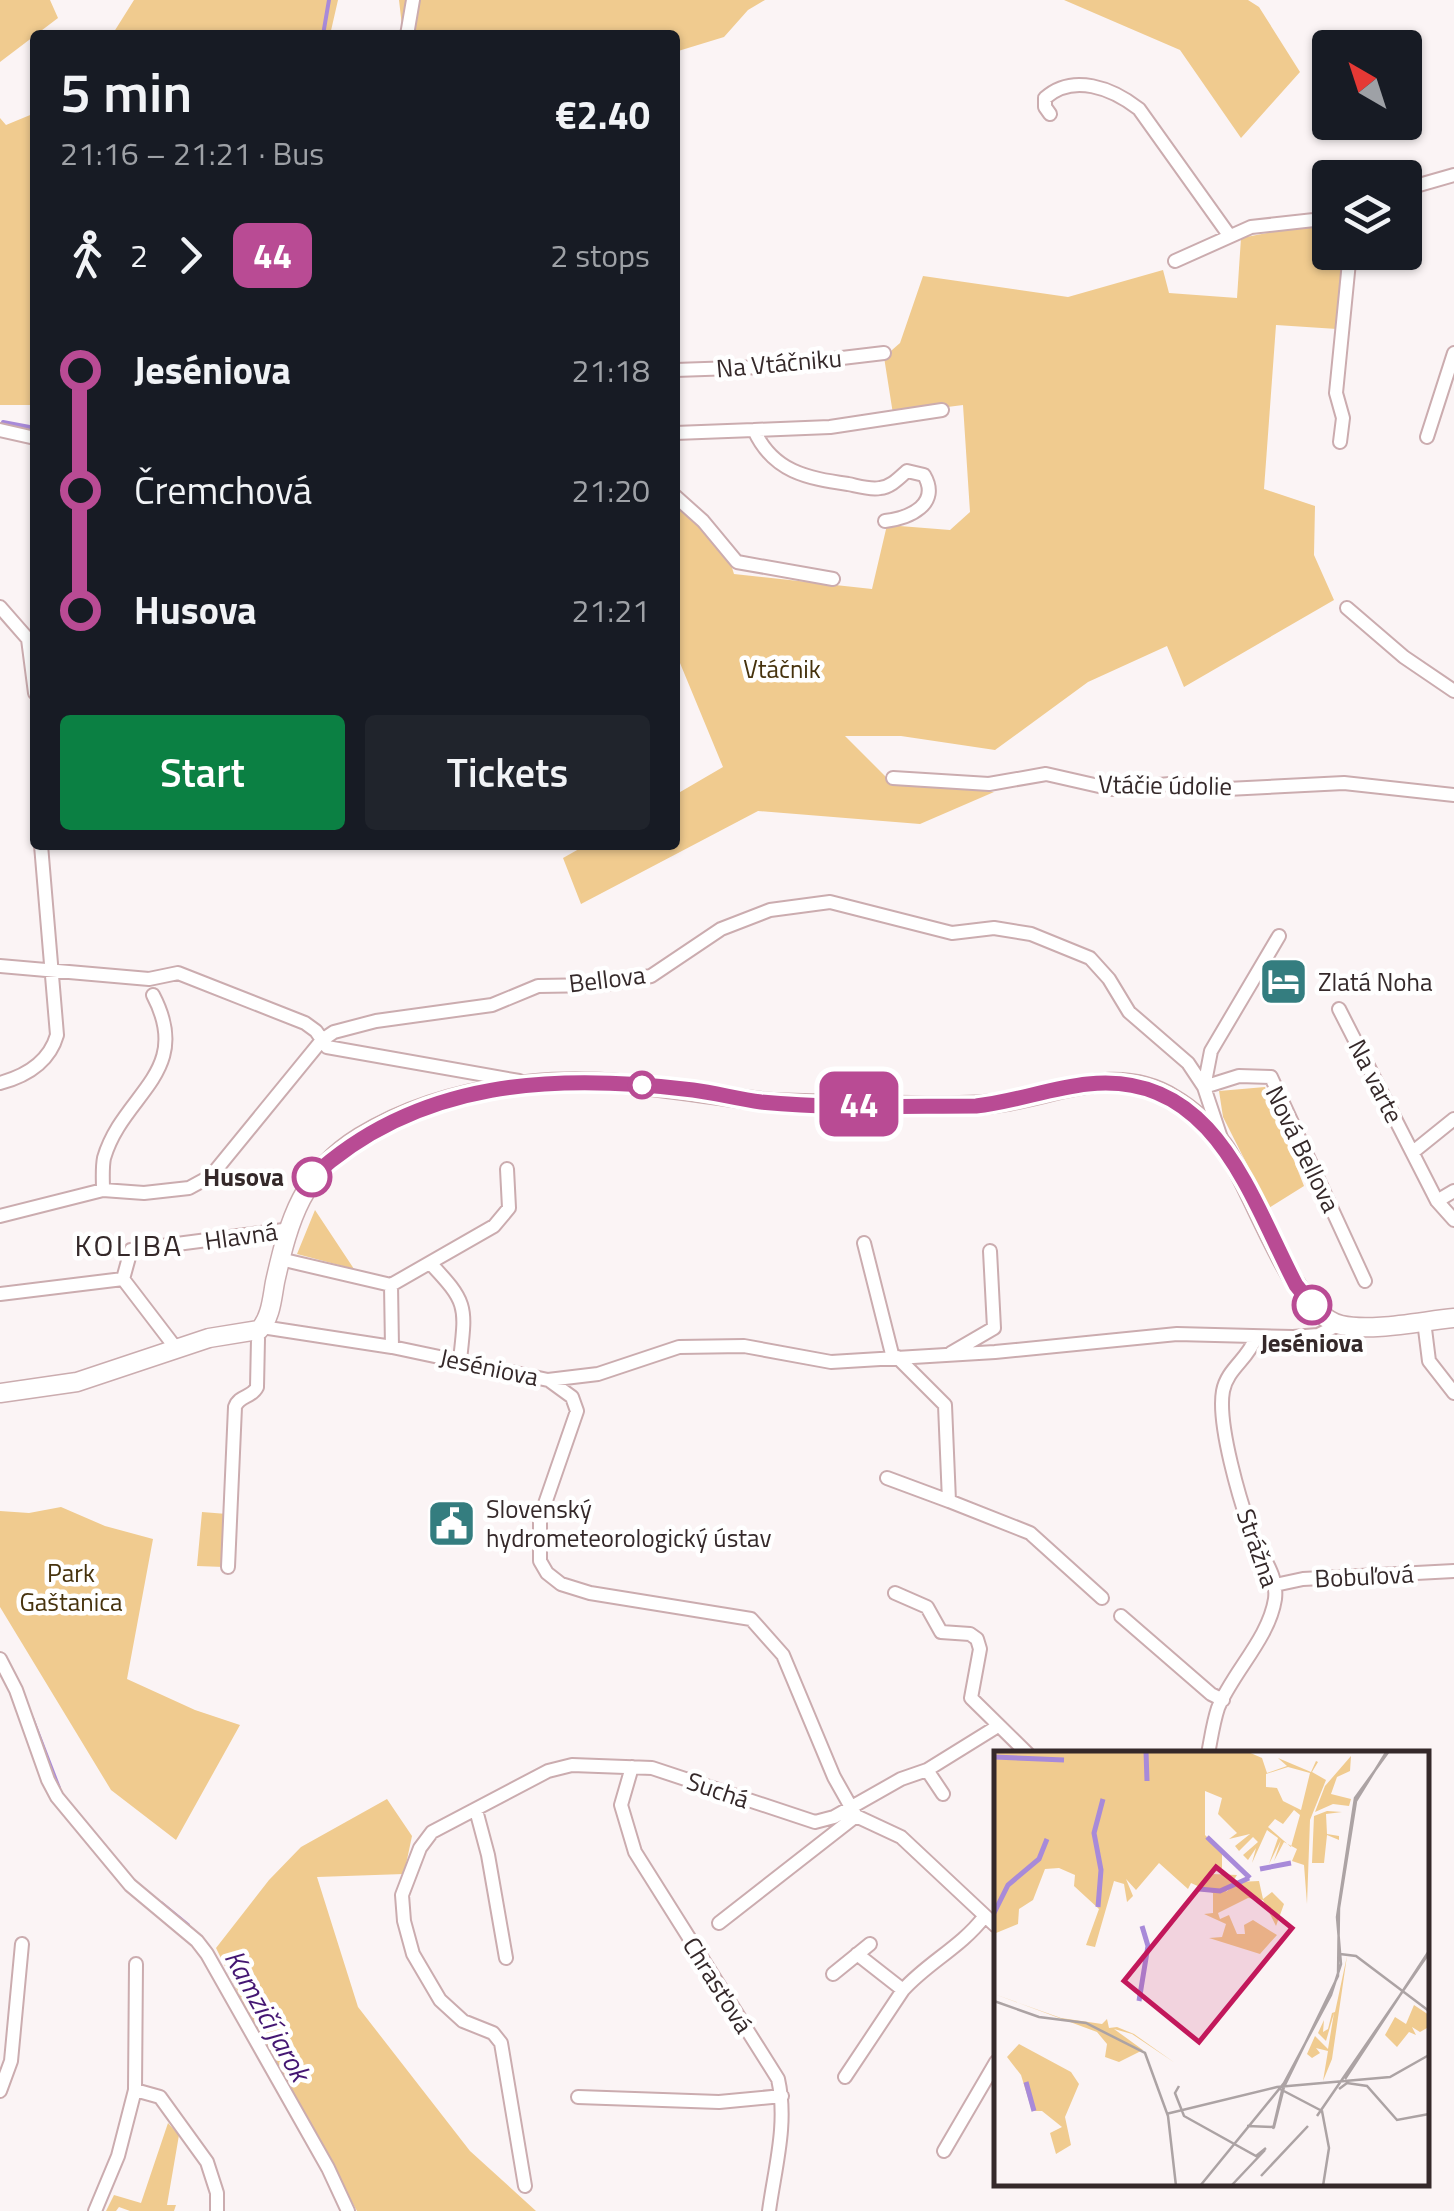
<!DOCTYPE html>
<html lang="en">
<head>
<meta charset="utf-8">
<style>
	body { margin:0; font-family:"Titillium Web",sans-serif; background:#20242c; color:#f1f3f6; height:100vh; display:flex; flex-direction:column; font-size:38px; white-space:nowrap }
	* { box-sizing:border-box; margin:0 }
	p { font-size:32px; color:#9ea1a6 }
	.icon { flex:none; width:55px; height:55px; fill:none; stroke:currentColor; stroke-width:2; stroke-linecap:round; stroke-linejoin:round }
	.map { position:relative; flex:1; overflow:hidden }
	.panel { position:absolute; left:30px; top:30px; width:650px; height:820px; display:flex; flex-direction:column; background:#171b24; border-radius:10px; box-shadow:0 2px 8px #0004 }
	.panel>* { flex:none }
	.badge { padding:0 20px; border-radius:15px; font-size:35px; line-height:65px }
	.needle { width:65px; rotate:321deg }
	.controls { position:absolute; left:1312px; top:30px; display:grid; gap:20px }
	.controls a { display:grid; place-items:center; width:110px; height:110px; border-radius:10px; background:#171b24; box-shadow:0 2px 8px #0004; font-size:50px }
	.map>.badge { position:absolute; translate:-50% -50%; box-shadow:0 0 0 5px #fff }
	.legs { display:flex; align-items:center; gap:15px; height:110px; padding:0 30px; font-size:32px }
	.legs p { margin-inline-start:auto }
	.head { display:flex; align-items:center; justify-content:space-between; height:170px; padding:0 30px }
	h1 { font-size:55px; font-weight:600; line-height:75px }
	.button { display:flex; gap:20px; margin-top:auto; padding:20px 30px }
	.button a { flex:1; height:115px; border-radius:10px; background:#0b8043; color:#fff; font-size:40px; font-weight:600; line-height:115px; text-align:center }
	.button a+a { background:#20242c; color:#f1f3f6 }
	ul { padding:0 30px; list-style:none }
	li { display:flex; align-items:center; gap:35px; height:120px; font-size:38px }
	li i { display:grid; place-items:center; width:15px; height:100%; margin:0 12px; background:currentColor }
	li i::after { content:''; width:25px; height:25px; margin:-12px; border:8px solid; border-radius:50%; background:#171b24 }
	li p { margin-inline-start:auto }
	li:first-child i { background:linear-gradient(#0000 50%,currentColor 0) }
	li:last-child i { background:linear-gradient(currentColor 50%,#0000 0) }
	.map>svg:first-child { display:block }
</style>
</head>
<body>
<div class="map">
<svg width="1454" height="2211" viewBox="0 0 1454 2211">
	<rect width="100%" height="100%" fill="#fbf4f5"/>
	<path fill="#f0cb8f" d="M0,0h50l8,18 -58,44z
		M134,0h204l-8,35h-218z
		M399,0h366l-17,10 -24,27 -49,15v-17h-272z
		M1064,0h184l11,7 41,65 -59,66 -61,-88z
		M35,113v292h-35v-287l6,7z
		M1330,221v31l14,1 -7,76 -61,-4 -12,164 51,17 -1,49 20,45 -150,87 -17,-41 -79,36 -93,68 -94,-14h-56l46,46 103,10 -74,32 -162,-13 -177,93 -18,-46 23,-13h89v-50l48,-28 -48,-116v-151l52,52 7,22 138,15 15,-64 63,5 20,-18 -7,-107 -70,9 -9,-57 16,-14 23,-67 145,21 95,-27 6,23 68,5 4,-60z
		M1265,1087l39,99 -35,22 -46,-91 -4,-26z
		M315,1210l39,59 -57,-15z
		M61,1507l44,19 48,13 -26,140 68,31 45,15 -64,115 -65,-50 -111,-183v-96l29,2z
		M202,1512l25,2 -3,53 -27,-1z
		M387,1799l25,37 -8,38 -87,3 41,130 112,144 66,60h-179l-100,-180 -41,-83 53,-68 32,-33z
		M168,2123l11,12 -12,70h9l-2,6h-44l-11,-4 -3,4h-10l8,-16 27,8z"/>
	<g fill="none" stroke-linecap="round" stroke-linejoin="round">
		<path stroke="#a88ad9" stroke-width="4" d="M323,35l6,-35
			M3,422l32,6
			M32,1718l27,70
			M161,1903l27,22"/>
		<defs>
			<path id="street" d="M407,35l6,-35
				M1050,114l-5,-7v-9c28,-25 67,-10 94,11l90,126
				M1405,189l49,-14
				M1175,261l76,-34 63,-7 16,-5
				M675,370l91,-3 118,-14
				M0,430l35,8
				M754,430l76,-3 112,-17
				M675,433l79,-3c19,42 53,48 94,54 10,2 22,6 32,4 11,-1 19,-10 27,-17l17,4c17,29 -14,43 -39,46
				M1427,437l27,-84
				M1340,442l3,-24 -7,-25 14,-141
				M675,496l28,25 34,41 96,17
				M0,607l28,32 7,54
				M1347,608l57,49 50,34
				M893,778l96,6 57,-10 66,15 58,-5 57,5 117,-6 110,12
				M0,966l149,13 29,-6 127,50 11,8 11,16 192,34
				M1339,1009l98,192 17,19
				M0,1083c26,-7 49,-20 57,-48l-16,-190
				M1204,1087l35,-11 32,1 94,204
				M1204,1087l7,-36 68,-115
				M1413,1152l41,-33
				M103,1190c0,-10 -1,-22 1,-32 19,-65 90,-85 49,-163
				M1437,1201l17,-10
				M0,1216l103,-26 41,3 45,-5 22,-12 111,-136 12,-8 42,-11 116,-16 46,-19 61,-1 52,-9 70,-47 49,-19 60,-8 122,31 42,-5 37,6 59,24 19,21 20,33 59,51 16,24 17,51
				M864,1243l29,115
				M280,1259l111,26 103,-59 15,-18 -2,-39
				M430,1263c38,40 36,43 30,97
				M123,1279l52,68
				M391,1285l1,62
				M0,1294l123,-15 8,-29 160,-21
				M1424,1321l5,40 25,32
				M262,1327l130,20 156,33 50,-6 81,-27 65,-1 87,16 164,-10 182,-18 116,3 25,-2 22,-11
				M951,1353l43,-25 -4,-77
				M897,1357l48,48 4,96 81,32 72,65
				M550,1381l22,16 5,14 -37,107v43l7,12 14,11 29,9 161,26 32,36 51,122 22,39 45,21 95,89
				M887,1478l62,23
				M228,1567l7,-160c4,-12 17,-9 22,-20l1,-48 -3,-7
				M1275,1585l28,-6 151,-8
				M895,1593l32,14 14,25 29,2 7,5 3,10 -9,49 57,56
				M1121,1616l90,78 12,6
				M0,1659l16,31 32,90 9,17 73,88 67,56 10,13 121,214 20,43
				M1208,1754c3,-15 5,-31 10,-46 15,-36 51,-70 57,-109 3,-25 -14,-43 -23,-65 -12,-33 -35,-110 -29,-143 4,-22 25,-32 32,-52
				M632,1767l-11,38 14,47 143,227c10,44 -3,88 -9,132
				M927,1770l71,-44
				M476,1810l12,45 18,103
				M719,1923l137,-107
				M857,1954l46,36
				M833,1974l37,-30
				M845,2077l58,-87c24,-27 58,-43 81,-73
				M135,2090l25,7 47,65 10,31v18
				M0,2091l11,-30 11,-117
				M578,2097l141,5 63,-6
				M944,2151l52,-89
				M525,2186l-24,-143 -8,-10 -30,-12 -23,-21 -27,-46 -9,-33 -2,-26 18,-47 12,-16 116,-61 24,-6 80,3 163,54 19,-5 67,-38 26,-9 16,24
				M95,2211l23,-55 17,-66 1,-126"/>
			<path id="secondary" d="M0,1393l77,-11 132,-44 50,-8c12,-12 13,-32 16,-48 14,-63 28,-110 85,-145 52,-32 111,-47 171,-53 75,-8 152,7 226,17 32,4 65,2 98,3 40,1 80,3 121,1 66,-2 135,-46 198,-6 19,11 36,28 49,46 30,41 68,168 118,180 31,7 81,-4 113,-7"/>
		</defs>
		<use href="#street" stroke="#cbacaf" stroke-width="16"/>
		<use href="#secondary" stroke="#cbacaf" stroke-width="21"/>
		<use href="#street" stroke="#fff" stroke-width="12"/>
		<use href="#secondary" stroke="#fff" stroke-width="18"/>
	</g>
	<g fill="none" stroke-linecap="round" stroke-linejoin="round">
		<defs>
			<path id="line-1" d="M312,1177c106,-98 244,-104 381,-87 23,3 45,9 68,12 71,7 144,4 215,4 38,-4 74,-18 112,-22 126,-13 161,111 208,201l16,20"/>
		</defs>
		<use href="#line-1" stroke="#fff" stroke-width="22"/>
		<use href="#line-1" stroke="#b94b94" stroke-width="15"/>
	</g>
	<defs>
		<symbol id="hotel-square" viewBox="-11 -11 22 22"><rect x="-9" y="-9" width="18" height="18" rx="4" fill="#347d7f" stroke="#fff"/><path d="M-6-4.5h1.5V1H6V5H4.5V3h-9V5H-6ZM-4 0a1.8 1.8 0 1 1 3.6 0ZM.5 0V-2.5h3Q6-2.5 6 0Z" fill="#fff"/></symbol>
		<symbol id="civic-square" viewBox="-11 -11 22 22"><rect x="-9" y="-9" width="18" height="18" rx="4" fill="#347d7f" stroke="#fff"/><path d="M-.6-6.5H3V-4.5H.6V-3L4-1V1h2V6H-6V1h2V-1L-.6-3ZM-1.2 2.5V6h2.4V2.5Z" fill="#fff"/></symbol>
	</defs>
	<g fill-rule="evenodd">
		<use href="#hotel-square" x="1256" y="954" width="55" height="55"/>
		<use href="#civic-square" x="424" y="1496" width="55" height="55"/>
	</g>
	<g fill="#fff" stroke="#b94b94" stroke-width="5">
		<circle cx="642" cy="1085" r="12"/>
		<circle cx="312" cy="1177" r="18"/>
		<circle cx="1312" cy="1305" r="18"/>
	</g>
	<g text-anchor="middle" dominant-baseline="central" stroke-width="9" stroke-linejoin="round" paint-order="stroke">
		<g font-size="25" fill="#35292a" stroke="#fff">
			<text transform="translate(779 363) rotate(-5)">Na Vtáčniku</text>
			<text transform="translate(1165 785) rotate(1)">Vtáčie údolie</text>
			<text transform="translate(607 979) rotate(-7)">Bellova</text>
			<text transform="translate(1376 1081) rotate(63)">Na varte</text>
			<text transform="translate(1303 1149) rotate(64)">Nová Bellova</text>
			<text transform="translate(241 1236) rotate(-8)">Hlavná</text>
			<text transform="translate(489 1367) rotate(12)">Jeséniova</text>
			<text transform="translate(1258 1548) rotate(71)">Strážna</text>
			<text transform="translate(1364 1576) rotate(-3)">Bobuľová</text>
			<text transform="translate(718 1790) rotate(19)">Suchá</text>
			<text transform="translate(718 1985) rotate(58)">Chrasťová</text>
		</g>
		<g font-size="25" fill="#46320d" stroke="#fff">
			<text x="782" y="669">Vtáčnik</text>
			<text x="71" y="1573">Park<tspan x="71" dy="29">Gaštanica</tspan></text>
		</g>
		<g font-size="25" fill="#35292a" stroke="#fff" text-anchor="start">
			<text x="1318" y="982">Zlatá Noha</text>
			<text x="486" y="1509">Slovenský<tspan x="486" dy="29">hydrometeorologický ústav</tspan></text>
		</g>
		<g font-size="25" font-weight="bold" fill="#35292a" stroke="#fff" text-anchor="end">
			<text x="284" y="1177">Husova</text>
			<text x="1312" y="1343" text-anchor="middle">Jeséniova</text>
		</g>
		<g font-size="28" font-style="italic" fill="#441672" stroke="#fff">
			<text transform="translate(268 2015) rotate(61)">Kamzičí jarok</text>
		</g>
		<g font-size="30" letter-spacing="2.5" fill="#35292a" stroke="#fff">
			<text x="129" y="1245">KOLIBA</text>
		</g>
	</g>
	<g transform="translate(994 1751)">
		<rect width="435" height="435" fill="#fbf4f5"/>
		<path d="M0,0h252l16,7 5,15 20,-7 -9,-8 33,14 5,-11 2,1 -6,10 14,8 -16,40 -3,84 -3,-39 -12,-4 5,-12 -13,-7 -10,19 7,-21 -12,24 9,-26 -14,29 14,-29 -11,-8 -15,33 4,-15 -8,12 -5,-5 15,-13 -5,-5 -14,14 -4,-5 15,-12 -21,5 8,-6 -19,-19 4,-16 -17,-7v44l17,17v16l-10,6 25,1 -11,17 12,-10 21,-1 4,18 9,-7 12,12 -8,22 -13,-26 -15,-2 -30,15 2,6 9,-4 8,19h8l-1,-9 9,-5 24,15 -17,19 -51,-16 13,-1 4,-13 -22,-10 9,-1v-20l-22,-10 -3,6 -29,-26 -23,27 -10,-11 7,17 -6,6 -3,-18 -10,-3 -19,66 -9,-2 13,-36 -25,-23 1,-11 -16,-7 -14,1 -12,31 -14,9 -1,15 -22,9zM294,16l22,6 -9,37 -18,-9 -6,-13 -11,-1v-13zM300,59l6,5 -9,32 -23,-20 7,-8 8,5zM357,5l-1,15 -13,6 -6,17 20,5 -2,7 -16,-2 -18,8 10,-26zM333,60l15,1 -16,2 1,20 12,2v4l-12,-5 -3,28h-12l2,-47zM353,205l-15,103 -9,22 5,-30 -12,-3 4,5 -8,5 -5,-4 8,-18 13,13 6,-36 -8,28 -8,-8 6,-13 -1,12 5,-3 4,-16 3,-1zM0,243l67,24 41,6 5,-5 2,9 8,-1 17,7 41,29 -43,-29 -18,-5 29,21 -24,12 -14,-5 2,-13 -10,-12zM420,254l15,10 -2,13 -7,4 -8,-5 4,8 -7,-3 -12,15 -12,-12 10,-18 11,7zM25,293l52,28 8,12 -14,33 6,28 -15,9 -6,-21 12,-6 -20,-16h-10l-11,-36 -14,-18z" fill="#f0cb8f" fill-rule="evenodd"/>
		<path fill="none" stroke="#a88ad9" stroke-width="5" d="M152,0l1,30M0,6l70,3M213,86l43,41M266,118l31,-6M205,138l21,2 29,-13M104,156l3,-37 -7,-37 9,-34M0,162l14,-28 31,-26 8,-20M145,250l9,-55 -6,-20M32,331l8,29"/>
		<path fill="none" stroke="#aca3a4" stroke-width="2.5" d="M346,203l16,2 73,55M0,250l45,16 47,6 59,30 23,63 8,70M351,328l84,-128M185,335l-4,7 9,23 72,40 10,-8M286,338l42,22 7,37 -6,38M345,338l8,-6 20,3 30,34 32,-6M172,363l111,-27 113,-10 39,-22M323,365l112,-163M253,375l27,1 10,-40M279,378l9,-38 56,-115 1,-68 17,-107 31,-50M267,425l47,-50M206,435l84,-103 47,-88 10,-31 -4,-47 18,-119 34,-47M237,435l34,-36"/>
		<path fill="#c2185b" fill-opacity="0.15" stroke="#c2185b" stroke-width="5" d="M222,116l76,61 -93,114 -75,-61z"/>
		<rect width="435" height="435" fill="none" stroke="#35292a" stroke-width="5"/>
	</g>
</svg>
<div class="controls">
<a><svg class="needle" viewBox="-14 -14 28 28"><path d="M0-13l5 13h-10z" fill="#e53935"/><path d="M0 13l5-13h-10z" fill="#9ea1a6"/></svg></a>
<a><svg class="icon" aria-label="layers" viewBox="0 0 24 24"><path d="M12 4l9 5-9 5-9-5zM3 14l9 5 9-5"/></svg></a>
</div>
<b class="badge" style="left:859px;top:1104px;background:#b94b94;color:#fff">44</b>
<section class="panel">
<div class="head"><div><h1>5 min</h1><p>21:16 – 21:21 · Bus</p></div><b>€2.40</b></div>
<div class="legs"><svg class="icon" aria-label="walk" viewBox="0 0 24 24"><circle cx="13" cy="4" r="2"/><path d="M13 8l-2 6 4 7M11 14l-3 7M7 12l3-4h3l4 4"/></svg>2<svg class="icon" aria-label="forward" viewBox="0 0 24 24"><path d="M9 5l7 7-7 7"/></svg><b class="badge" style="background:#b94b94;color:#fff">44</b><p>2 stops</p></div>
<ul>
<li><i style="color:#b94b94"></i><b>Jeséniova</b><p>21:18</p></li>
<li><i style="color:#b94b94"></i><span>Čremchová</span><p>21:20</p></li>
<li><i style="color:#b94b94"></i><b>Husova</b><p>21:21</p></li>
</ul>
<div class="button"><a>Start</a><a>Tickets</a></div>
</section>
</div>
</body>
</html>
